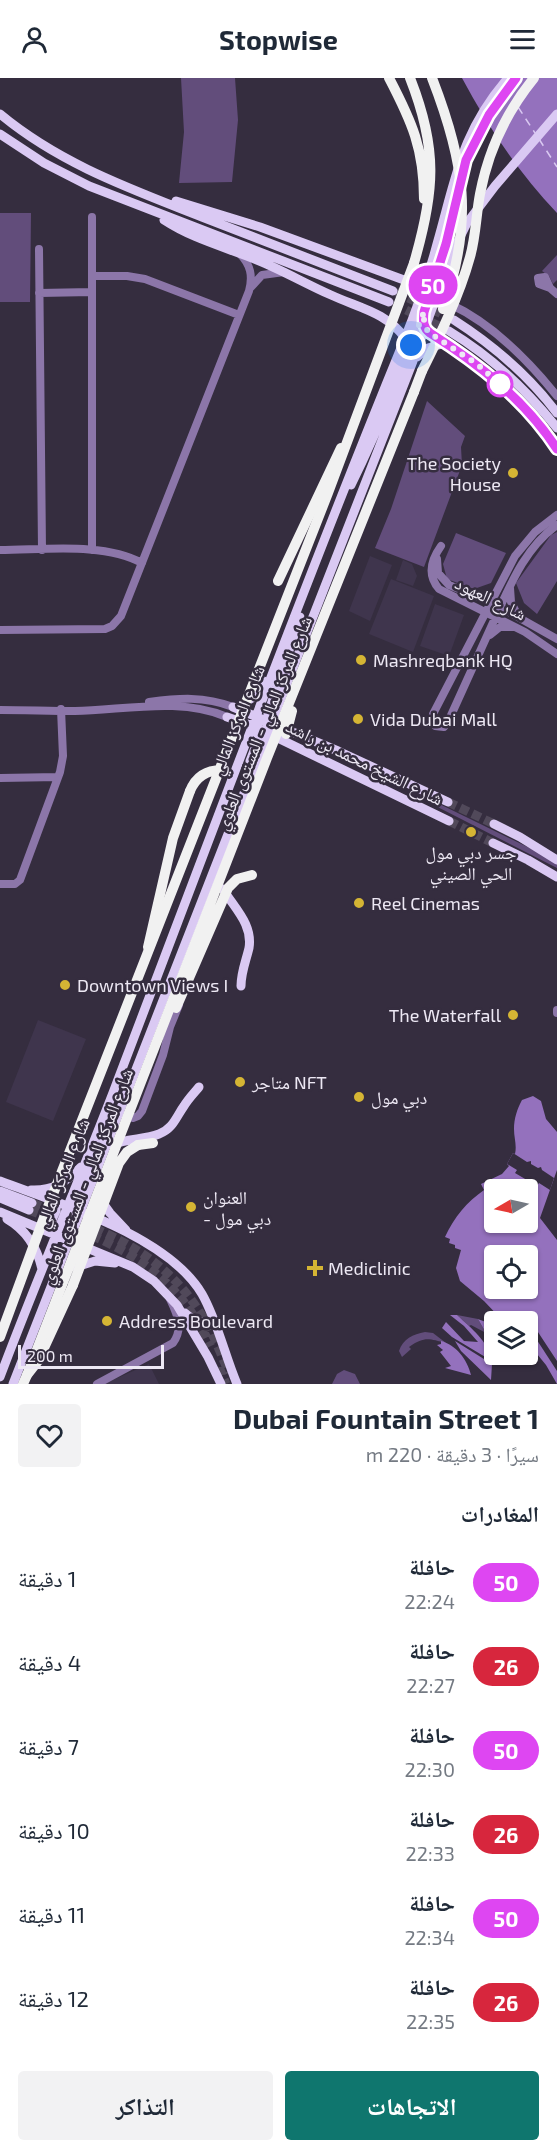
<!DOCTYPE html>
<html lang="ar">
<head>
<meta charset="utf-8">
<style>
	body { margin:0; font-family:"Exo 2","Noto Naskh Arabic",sans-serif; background:#f2f2f3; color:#1f2937; direction:rtl; height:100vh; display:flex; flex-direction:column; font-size:22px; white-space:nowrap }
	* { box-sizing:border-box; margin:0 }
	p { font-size:20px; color:#747a83 }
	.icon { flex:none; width:33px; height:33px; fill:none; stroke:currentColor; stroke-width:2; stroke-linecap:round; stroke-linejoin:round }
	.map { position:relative; height:1306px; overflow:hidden; direction:ltr }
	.panel { display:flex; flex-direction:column; background:#fff; flex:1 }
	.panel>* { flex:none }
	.badge { padding:0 12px; border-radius:20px; font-size:21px; line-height:39px }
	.needle { width:39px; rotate:261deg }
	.buttons { position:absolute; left:484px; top:1101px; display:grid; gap:12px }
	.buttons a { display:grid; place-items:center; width:54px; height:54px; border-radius:6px; background:#fff; box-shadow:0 2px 4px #0004; font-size:30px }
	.scale { position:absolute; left:18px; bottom:15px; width:146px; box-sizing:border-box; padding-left:6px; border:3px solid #ede8f4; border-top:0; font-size:16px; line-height:21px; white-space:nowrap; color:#ede8f4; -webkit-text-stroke:4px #352d3f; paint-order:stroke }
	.you { position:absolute; width:30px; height:30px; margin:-15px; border:4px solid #fff; border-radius:50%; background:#1a73e8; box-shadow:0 0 0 9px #1a73e833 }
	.map>.badge { position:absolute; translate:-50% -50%; box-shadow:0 0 0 3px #fff }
	h2 { padding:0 18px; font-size:22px; line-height:54px }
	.round { display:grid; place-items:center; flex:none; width:63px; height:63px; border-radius:6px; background:#f2f2f3 }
	.overview { display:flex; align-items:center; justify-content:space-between; height:102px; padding:0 18px }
	h1 { font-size:28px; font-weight:700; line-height:45px }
	.button { display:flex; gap:12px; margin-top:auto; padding:12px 18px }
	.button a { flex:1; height:69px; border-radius:6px; background:#0f766e; color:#fff; font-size:24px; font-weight:700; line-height:69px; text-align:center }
	.button a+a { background:#f2f2f3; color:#1f2937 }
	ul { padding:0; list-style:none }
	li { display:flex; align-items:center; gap:18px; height:84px; padding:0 18px }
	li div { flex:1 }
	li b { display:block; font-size:22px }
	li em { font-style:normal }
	li .badge { min-width:66px; font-weight:700; text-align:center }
	header { display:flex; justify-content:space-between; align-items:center; height:78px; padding:0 18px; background:#fff; font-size:27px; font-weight:700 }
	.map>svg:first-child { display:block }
</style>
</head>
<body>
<header><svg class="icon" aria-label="menu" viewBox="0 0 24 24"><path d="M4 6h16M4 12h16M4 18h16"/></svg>Stopwise<svg class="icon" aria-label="person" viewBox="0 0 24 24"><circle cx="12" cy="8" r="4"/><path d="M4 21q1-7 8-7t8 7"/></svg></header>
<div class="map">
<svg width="557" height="1306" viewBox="0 0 557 1306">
	<rect width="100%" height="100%" fill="#352d3f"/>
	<path fill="#3f354d" d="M370,478l22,9 -22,56 -21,-10z
		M403,482l9,4 5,12 -4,10 -17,-6z
		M391,501l43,17 -21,56 -44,-18z
		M435,526l29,11 -15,41 -29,-10z
		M38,942l48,19 -33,82 -47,-19z
		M149,1286l10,20h-55z"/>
	<path fill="#624d7b" d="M181,0h54l3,42 -6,62 -53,1 5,-51z
		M0,135h31l-1,89h-30z
		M557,177v25l-4,4 -4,-8 -7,-5z
		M427,323l38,35 -4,11 1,18 -38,102 -49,-19 16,-39z
		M557,454v49l-20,33 -13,-11 -8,-20 35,-48z
		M456,455l50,20 -15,30 -17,6 -27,-10 -4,-15z
		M421,717l125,61 11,7v5l-137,-70z
		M457,1237l21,4 8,14 -15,-8 -2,1z
		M425,1254l8,1 13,10c-17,-4 -21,-7 -37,4l2,2 -9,8 -3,-6c4,-12 14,-17 26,-19z
		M344,1292l11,4 5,10h-28l5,-10z"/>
	<path fill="#9471bd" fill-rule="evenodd" d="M462,0h95v135c-38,-40 -69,-86 -95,-135z
		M533,1018l8,5 5,18 11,13v38l-17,48 17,22v144l-11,-19 -18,-22v-21l-25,-1 -19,-20 -24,-20 -4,-13 5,-18 -6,-2v-3l-6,-2 1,-4 -5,-2c9,-20 22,-35 39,-47l-3,-6 21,-10 7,-8 -2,-2 6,-11 2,1c2,-9 -1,-16 -1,-25 0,-10 3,-20 8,-29zM495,1112h33v32h-33zM495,1178h33v32h-33z
		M450,1237h7c15,14 31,26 35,46l-40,-24 -10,-9 4,-6 18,19 14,1 -14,-16z
		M478,1241c13,5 17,7 17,21l-9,-7z
		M441,1263c15,4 26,18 30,34l-26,-7 6,-2 -11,-14 3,-2 -6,-5 4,-1z
		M455,1263l37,23 -1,16 -30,-29z"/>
	<path fill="#352d3f" d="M513,1075l14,9 4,-1v3l7,4 3,-1 1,3 12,8 -4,12 -11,-7 -2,3 -22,-13 2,-3 -10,-6z
		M534,1248l23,35v10l-24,-37 -5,3v-7z"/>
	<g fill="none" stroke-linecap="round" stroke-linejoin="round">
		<path stroke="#d9c8f1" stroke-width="1.5" stroke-dasharray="8 6" stroke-linecap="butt" d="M518,29l17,26
			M539,61l18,28"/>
		<path stroke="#51495a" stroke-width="9" stroke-dasharray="9 4.5" stroke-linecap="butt" d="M396,214l58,28
			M394,226l55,27
			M448,724l46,22
			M449,743l44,22
			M32,1125c65,26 127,45 167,108 13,19 21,41 30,62
			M29,1132c81,32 141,51 182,136
			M219,1289l7,17"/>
		<path stroke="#8c76a9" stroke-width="8" d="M92,139v333
			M39,171l3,301
			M92,198h35l18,3 94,36
			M251,209l11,-12 22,-3
			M550,210l-11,-4 -1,-6 7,-1 5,11 7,6
			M39,215l53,-1
			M450,226c43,20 78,56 107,92
			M424,245c3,15 27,23 39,31 36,25 70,58 94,95
			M557,437l-22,17 -20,24 -82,158 -1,7 3,5 9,1 4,-5c16,-35 32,-71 48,-106 15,-33 30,-69 61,-91
			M441,468c-10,14 -14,29 -2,43l86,43 32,22
			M0,472c44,0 104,-8 142,13
			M437,481l1,14 11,12 42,17 66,37
			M510,510l1,14 7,14
			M0,552l105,-1 7,-3 9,-10 128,-325c4,-15 2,-26 -10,-38
			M490,557l10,-8h14
			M149,624c30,-4 55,-6 84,5
			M0,632c25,0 50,1 75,1 50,-1 105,-14 152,6
			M0,700l58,-1
			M0,806h15l5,-4 40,-108 3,-16 -2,-47
			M557,932v3
			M124,1037l9,3 5,-2 4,-5 21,-56 7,-28 9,-22
			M97,1306l76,-41c11,-15 4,-29 -3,-44"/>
		<path stroke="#dac9f3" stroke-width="9" d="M0,36c60,50 131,75 202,103 64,25 128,49 191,74
			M0,56l44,29 45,23 300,116
			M176,123l84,26 144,53 10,1 13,-2
			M164,142c29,19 61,27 93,40 25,10 49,24 74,35 28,13 55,17 74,43
			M454,242c39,25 74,55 103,93
			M449,253c43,26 77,58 108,97
			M417,279l11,-9 17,-5
			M351,407c34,-69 62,-142 87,-215 12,-36 15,-75 28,-111 12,-29 30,-57 50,-81
			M244,625l14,-9 6,-13
			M233,629l105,44 110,51
			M227,639l26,9 196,95
			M267,649l1,-13 32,-97
			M250,683l8,-21v-15
			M494,746l26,13 37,23
			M493,765l35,17 29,17
			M223,811c11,19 30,35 26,59 -3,13 -8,24 -8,38
			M112,1067c15,-7 32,-5 47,-11 14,-5 17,-17 25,-28 4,-7 10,-13 15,-19
			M0,1103c61,23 168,55 202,113 15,26 23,62 35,90
			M31,1112c22,1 35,-8 50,-23
			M0,1113l32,12
			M0,1120l29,12
			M102,1124l8,11 16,17
			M0,1134l133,55 21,14 23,24 31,52 13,27
			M76,1134l3,-15 20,-54
			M7,1141c19,11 30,28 35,50
			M51,1144l5,-11v-9
			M76,1189l19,-6 20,2
			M185,1235c9,8 16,11 28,7
			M0,1299c36,-96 77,-191 114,-287 95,-249 188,-500 289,-747 13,-32 25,-65 34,-99 19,-66 24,-112 71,-166
			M13,1306l400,-1023 40,-110 14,-28 28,-37 62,-72"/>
		<path stroke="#f1f1f1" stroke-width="10" d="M389,0c23,44 35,71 35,121
			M410,0c28,71 25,113 4,185
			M414,314l8,-21
			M278,503l63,-133
			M148,869l25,-109 17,-47
			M138,1067l15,-2
			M23,1306l4,-9 11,-14 35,-76"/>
		<path stroke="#f1f1f1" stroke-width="10" d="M432,0c33,85 42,143 11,231
			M422,293c18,-36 37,-74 48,-114 6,-21 6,-42 10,-63 8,-42 27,-83 54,-116
			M286,656l6,-23
			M190,713c6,-15 18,-22 35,-21
			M176,930l52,-120 9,-9 15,-4
			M73,1207l46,-122 8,-11 11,-7
			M0,1259l46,-125 282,-719 86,-230
			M27,1297l240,-617 147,-366"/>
	</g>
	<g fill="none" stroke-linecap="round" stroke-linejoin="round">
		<defs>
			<path id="line" d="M516,0l-27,37 -23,45 -20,84 -22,68c-1,9 -1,16 6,21 49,31 95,67 127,116"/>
		</defs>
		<use href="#line" stroke="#fff" stroke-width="14"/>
		<use href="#line" stroke="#de46f2" stroke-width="9"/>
		<path stroke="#ede8f4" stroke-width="6" stroke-dasharray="0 10.8" d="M411,267l13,-33v10l4,10 49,32 27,24 -4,-4"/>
	</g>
	<circle fill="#fff" stroke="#de46f2" stroke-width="3" cx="500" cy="306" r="12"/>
	<g fill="#d5b534" stroke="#352d3f" stroke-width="2">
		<circle cx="513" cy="395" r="6"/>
		<circle cx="361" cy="582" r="6"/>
		<circle cx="358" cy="641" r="6"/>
		<circle cx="471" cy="754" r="6"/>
		<circle cx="359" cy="825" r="6"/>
		<circle cx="65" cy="907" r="6"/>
		<circle cx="513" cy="937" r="6"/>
		<circle cx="240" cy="1004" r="6"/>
		<circle cx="359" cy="1019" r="6"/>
		<circle cx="191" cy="1129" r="6"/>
		<path d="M312 1181h6v6h6v6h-6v6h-6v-6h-6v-6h6z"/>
		<circle cx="107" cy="1243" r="6"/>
	</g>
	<g text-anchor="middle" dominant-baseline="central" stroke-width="5" stroke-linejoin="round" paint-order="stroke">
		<g font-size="18" fill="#ede8f4" stroke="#352d3f" text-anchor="start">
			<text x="501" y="385" text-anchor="end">The Society<tspan x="501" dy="21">House</tspan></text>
			<text x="373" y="582">Mashreqbank HQ</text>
			<text x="370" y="641">Vida Dubai Mall</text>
			<text x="471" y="774" text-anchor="middle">جسر دبي مول<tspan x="471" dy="21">الحي الصيني</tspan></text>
			<text x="371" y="825">Reel Cinemas</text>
			<text x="77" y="907">Downtown Views I</text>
			<text x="501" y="937" text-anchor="end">The Waterfall</text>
			<text x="252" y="1004">متاجر NFT</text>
			<text x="371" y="1019">دبي مول</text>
			<text x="203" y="1119">العنوان<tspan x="203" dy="21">- دبي مول</tspan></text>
			<text x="328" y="1190">Mediclinic</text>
			<text x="119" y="1243">Address Boulevard</text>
		</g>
		<g font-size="18" fill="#ede8f4" stroke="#352d3f">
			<text transform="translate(491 520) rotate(26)">شارع العهود</text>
			<text transform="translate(237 642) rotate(-68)">شارع المركز المالي</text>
			<text transform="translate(263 645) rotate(-68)">شارع المركز المالي - المستوى العلوي</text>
			<text transform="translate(365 684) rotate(26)">شارع الشيخ محمد بن راشد</text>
			<text transform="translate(62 1095) rotate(-68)">شارع المركز المالي</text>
			<text transform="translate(86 1098) rotate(-69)">شارع المركز المالي - المستوى العلوي</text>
		</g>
	</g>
</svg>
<div class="buttons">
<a><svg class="needle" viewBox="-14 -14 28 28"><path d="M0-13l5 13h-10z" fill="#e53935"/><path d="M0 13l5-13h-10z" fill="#747a83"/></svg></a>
<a><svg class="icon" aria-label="locate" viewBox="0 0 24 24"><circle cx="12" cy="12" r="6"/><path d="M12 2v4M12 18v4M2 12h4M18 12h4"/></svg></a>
<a><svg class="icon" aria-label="layers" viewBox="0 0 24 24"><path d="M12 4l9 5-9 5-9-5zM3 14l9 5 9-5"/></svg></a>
</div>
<div class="scale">200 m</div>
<div class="you" style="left:411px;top:267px"></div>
<b class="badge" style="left:433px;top:207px;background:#de46f2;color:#fff">50</b>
</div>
<section class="panel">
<div class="overview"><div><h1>Dubai Fountain Street 1</h1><p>سيرًا · 3 دقيقة · 220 m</p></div><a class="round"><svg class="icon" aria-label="heart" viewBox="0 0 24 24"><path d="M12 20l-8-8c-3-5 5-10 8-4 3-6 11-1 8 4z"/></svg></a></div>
<h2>المغادرات</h2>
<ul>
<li><span class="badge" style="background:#de46f2;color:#fff">50</span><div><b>حافلة</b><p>22:24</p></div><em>1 دقيقة</em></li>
<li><span class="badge" style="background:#d7263d;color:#fff">26</span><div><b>حافلة</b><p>22:27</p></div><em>4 دقيقة</em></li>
<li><span class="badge" style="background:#de46f2;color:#fff">50</span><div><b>حافلة</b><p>22:30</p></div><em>7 دقيقة</em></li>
<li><span class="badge" style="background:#d7263d;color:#fff">26</span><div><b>حافلة</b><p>22:33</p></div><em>10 دقيقة</em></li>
<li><span class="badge" style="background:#de46f2;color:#fff">50</span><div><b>حافلة</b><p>22:34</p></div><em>11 دقيقة</em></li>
<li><span class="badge" style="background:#d7263d;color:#fff">26</span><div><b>حافلة</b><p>22:35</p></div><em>12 دقيقة</em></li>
</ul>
<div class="button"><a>الاتجاهات</a><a>التذاكر</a></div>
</section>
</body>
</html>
